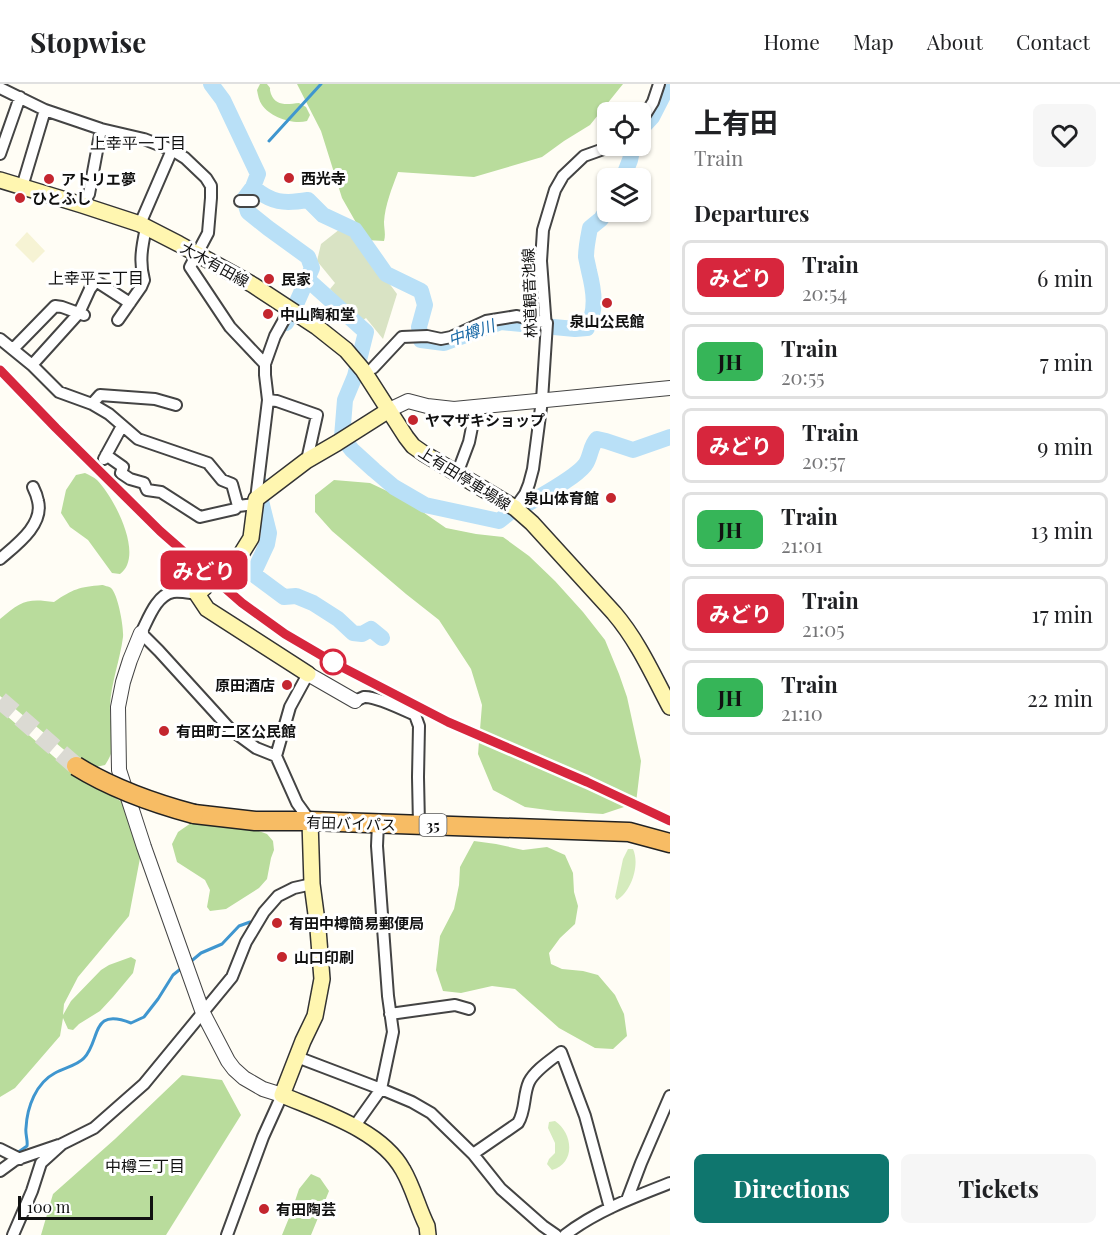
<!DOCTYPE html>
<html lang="en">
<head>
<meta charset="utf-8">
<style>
	body { margin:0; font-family:"Playfair Display","Noto Sans JP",serif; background:#f6f6f6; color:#202124; height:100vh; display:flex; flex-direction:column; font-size:22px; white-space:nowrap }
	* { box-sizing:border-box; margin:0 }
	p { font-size:20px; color:#757577 }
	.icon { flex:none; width:33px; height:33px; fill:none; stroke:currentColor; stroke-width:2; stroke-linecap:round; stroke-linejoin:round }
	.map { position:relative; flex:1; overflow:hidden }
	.sheet { display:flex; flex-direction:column; background:#fff; width:450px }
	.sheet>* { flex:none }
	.badge { padding:0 12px; border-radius:9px; font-size:21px; line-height:39px }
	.fabs { position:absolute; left:597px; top:18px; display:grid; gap:12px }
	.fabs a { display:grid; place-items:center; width:54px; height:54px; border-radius:9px; background:#fff; box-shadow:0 2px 4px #0004; font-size:30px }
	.scale { position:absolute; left:18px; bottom:15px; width:135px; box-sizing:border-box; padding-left:6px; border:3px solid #111; border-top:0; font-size:16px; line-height:21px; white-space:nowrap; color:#111; -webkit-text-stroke:4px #fff; paint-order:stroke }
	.map>.badge { position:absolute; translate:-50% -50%; box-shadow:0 0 0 3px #fff }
	h2 { padding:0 24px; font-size:22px; line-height:54px }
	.round { display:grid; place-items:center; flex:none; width:63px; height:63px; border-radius:9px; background:#f6f6f6 }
	.summary { display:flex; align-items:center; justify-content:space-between; height:102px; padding:0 24px }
	h1 { font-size:28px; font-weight:700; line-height:45px }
	.action { display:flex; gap:12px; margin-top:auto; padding:12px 24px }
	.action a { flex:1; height:69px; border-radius:9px; background:#0f766e; color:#fff; font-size:24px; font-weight:700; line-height:69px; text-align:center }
	.action a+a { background:#f6f6f6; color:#202124 }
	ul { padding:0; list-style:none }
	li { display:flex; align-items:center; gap:18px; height:75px; margin:0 12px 9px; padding:0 12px; border:3px solid #e0e0e0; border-radius:9px }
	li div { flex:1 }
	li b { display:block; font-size:22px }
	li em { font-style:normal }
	li .badge { min-width:66px; font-weight:700; text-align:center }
	header { display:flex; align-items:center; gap:36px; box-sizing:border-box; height:84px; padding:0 30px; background:#fff; border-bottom:2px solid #e0e0e0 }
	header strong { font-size:28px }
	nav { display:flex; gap:33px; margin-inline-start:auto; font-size:21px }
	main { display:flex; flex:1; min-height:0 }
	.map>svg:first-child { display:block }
</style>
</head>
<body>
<header>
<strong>Stopwise</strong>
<nav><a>Home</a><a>Map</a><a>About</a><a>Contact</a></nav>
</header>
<main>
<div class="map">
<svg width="670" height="1151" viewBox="0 0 670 1151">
	<rect width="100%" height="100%" fill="#fffdf5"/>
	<path fill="#f6f3d4" d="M27,148l18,19 -12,12 -18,-18z"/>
	<path fill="#d5ebbd" d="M628,765h5c7,15 -1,42 -16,51l-2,-3 8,-38z
		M555,1037c18,12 21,42 -3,49l-5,-6 2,-5 6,-6v-10l-7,-15 1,-6z"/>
	<path fill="#b9dc9c" d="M260,0h7c6,8 1,0 4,10 5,13 17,10 28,9l7,4 4,8 -3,6c-14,4 -37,-4 -45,-16 -3,-4 -4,-10 -5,-15z
		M297,0h326l-33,41 -26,16 -22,16 -68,20 -76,-5c-6,16 -13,33 -14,50 0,7 2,12 0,19l-18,-1 -24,-42 -21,-67z
		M85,389c4,2 9,4 12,7 17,17 48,76 23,94l-8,-1 -24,-33 -18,-13 -9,-14 5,-23 10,-15z
		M334,396l36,3 34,16 42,29 30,6 27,3 26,19 26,25 28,31 22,28 14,34 8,23 14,64 -5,42 -33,11 -48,-3 -30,-4 -32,-17 -15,-36 4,-49 -11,-36 -32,-49 -33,-26 -74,-63 -17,-19v-17z
		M102,501c1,0 8,2 9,3 7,6 13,40 12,49 -3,23 -12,46 -13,69 -1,23 11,36 -5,59l-9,2 -21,-8 -75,-63v-77c21,-18 27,-21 54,-17 19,-13 25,-15 48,-17z
		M0,626l68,59 54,33 19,51 -12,63 -51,61 -14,27 -1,11 8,-14 30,-31 8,-5 22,-8 5,3 -3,13 -20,24 -13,14 -21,13 -6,6 -5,-1 -5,-11 -3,18 -45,52 -15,9z
		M191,739l65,7 11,4 6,7 1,9 -3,8 -4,21 -8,9 -33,21 -16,2 -3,-4 3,-17 -5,-10 -28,-18 -5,-18 6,-12z
		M474,757l22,3 27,6 24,-3 18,8 8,18 1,19 4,14 -3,18 -15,14 -11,15 2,11 11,5 21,2 15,4 17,20 9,19 3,22 -14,13 -18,-1 -36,-20 -44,-39 -23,-3 -31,7 -18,-2 -7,-21 4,-34 14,-27 5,-24 1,-18z
		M182,991l40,5 19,35 -75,120h-125l12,-41 62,-55z
		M311,1090l9,4 9,13 -18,44h-29l9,-22 8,-24z"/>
	<path fill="#d9e3c4" d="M340,145l13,5 44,60 -14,45 -17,-21 -4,3 -32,-32 5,-6 -18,-22 4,-17z"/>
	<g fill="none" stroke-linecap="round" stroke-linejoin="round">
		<path stroke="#3f96cf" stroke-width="3" d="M269,57l52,-57
			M189,879l12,-10 21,-9 17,-18 11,-4
			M17,1069l10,-7c1,-6 -2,-12 -1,-18 1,-21 10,-45 29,-55 9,-5 23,-8 29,-15 17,-18 6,-51 47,-35l13,-6 14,-18 15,-24 10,-8"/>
		<path stroke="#b9e0f7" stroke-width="16" d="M211,0l12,16 35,74 -5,13 -9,12 4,13 20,16 40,29 4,11 -15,34 -11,21
			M640,46l12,-13 17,-33
			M623,94l7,-18 3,-14
			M253,103c18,16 31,17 55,13l15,15 32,15 31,44 35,17 4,14 -6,22 2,13 23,3 57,-21 74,7 12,-1c10,-18 7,-37 2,-57 -1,-5 -2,-9 -3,-14 0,-10 2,-19 4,-29l11,-9 7,-11
			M307,195l59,53 -11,44 -10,24 -3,37 10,13 22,20 20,17 31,18 74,16 10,-8
			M263,402l-2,15 8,32 -2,11 -14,30 31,23 12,-1 17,7 25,16 15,14 9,1 9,-5 11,9
			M524,422c16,-10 50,-27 61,-41 6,-8 5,-19 12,-26l9,2 27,9 37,-13"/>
		<path stroke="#dbdad3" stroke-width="15" stroke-dasharray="15 8" stroke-linecap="butt" d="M205,503l17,-18"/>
		<path stroke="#dbdad3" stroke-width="18" stroke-dasharray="18 9" stroke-linecap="butt" d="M0,616l76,66"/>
		<defs>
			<path id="minor" d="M0,4l45,22 56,19 43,10 28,11 13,8 21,20 5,8v12l-3,35 -18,34 40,60 35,37
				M640,39l13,-21 6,-18
				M0,70l20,-57
				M22,103l23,-77
				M240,117h13
				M82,121l7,-11 12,-65
				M140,140l32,-74
				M118,236l23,-33 3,-7c-5,-18 -2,-34 2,-52
				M546,244l-5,-67 2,-31 12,-40 8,-14 21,-20 28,-10
				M0,255l32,26 27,27 33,12 17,10 29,25 70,24 14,17 10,4 6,22 17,-2
				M13,265l42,-43 7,1 22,8
				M32,281l47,-52 11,-24 6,-8 34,22
				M373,284l29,-31 25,-1 14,3 10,-2 35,-16 31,-5 30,7 -5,77 -9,69 -4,15 -4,10 -10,14
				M268,316l9,1 40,14 -10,45
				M92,320l8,-9 55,4 21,6
				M106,371l17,12 -2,6 9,6 14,4 3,7 14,2 39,25 35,-8 3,-3
				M104,375l18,-33
				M457,390l12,-32 3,-15 2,-20
				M256,415l12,-99 -3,-25v-11l10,-28 15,-27
				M0,475c16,-14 44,-34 38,-58 -1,-5 -3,-10 -5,-14
				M197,510c-8,-1 -16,-3 -24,-2 -17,3 -25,28 -32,41l18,18 71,78 26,19 20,8 21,47 13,18
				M355,617c3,-1 6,-3 9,-4 12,-1 40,13 51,18l4,11 -1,51 1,48
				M276,672l14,-49 18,-33
				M390,930l65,-9 14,4
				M297,973l84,32 31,13 19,11 42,41 28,35 42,37 13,9
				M354,1043l27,-38 12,-57 -5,-36 -11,-150 1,-23
				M0,1065l20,10
				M473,1070l45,-31c8,-13 5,-28 11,-41 6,-12 22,-22 32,-30l24,64 25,92
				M0,1087l15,-11 44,-15
				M627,1116l14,-37 29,-67
				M13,1151l19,-44 9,-28 21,-19 32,-16 50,-44 88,-107 14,-35 18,-30 14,-16 16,-8 18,-4
				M227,1151l36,-98 19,-42
				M565,1151c31,-24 69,-38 105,-52"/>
			<path id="tertiary" d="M389,326l19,-9 19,5 27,3 216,-21
				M141,549l-11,27 -7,22 -5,25 1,63 25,77 59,166 25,48 6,8 10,9 19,11 19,6
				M308,590l47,27"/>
			<path id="secondary" d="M0,96l82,25 58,19 39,20 74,41 64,42 29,23 17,20 43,67 7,9 10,7 92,55 17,15 82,90c24,28 39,62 56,94
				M222,485l16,-10 13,-21 5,-39 50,-38 31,-18 52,-33
				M205,503l-8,7 10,15 101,65
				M310,737l2,63 6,45 4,50 -7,37 -12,25 -21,54c40,17 99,35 121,75 10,17 15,38 24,56l1,9"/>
			<path id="trunk" d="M194,730l61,7h55l319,11 41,11"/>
		</defs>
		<use href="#minor" stroke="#444" stroke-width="14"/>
		<use href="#tertiary" stroke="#444" stroke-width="16"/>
		<use href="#secondary" stroke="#333" stroke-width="18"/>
		<use href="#trunk" stroke="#222" stroke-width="21"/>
		<use href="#minor" stroke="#fff" stroke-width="10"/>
		<use href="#tertiary" stroke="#fff" stroke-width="14"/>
		<use href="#secondary" stroke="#fff6b0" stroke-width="15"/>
		<use href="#trunk" stroke="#f7bc64" stroke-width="18"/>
		<path stroke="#c4262e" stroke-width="3" d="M0,286l56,58 104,103 82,72 53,38 43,24 110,57 42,19
			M657,731l13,6"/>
		<defs>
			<path id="trunk-bridge" d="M76,682c37,23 77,37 118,48"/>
		</defs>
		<use href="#trunk-bridge" stroke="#222" stroke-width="21" stroke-linecap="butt"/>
		<use href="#trunk-bridge" stroke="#f7bc64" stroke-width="18"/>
	</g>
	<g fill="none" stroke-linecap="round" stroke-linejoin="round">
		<defs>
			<path id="line" d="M0,286l56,58 104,103 82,72 43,31 53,31 110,57 139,60 83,39"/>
		</defs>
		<use href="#line" stroke="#fff" stroke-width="14"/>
		<use href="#line" stroke="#d7263d" stroke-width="9"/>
	</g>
	<g fill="#c4262e" stroke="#fff" stroke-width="2">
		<circle cx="289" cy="94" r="6"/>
		<circle cx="49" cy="95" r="6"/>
		<circle cx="20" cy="114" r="6"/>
		<circle cx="269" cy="195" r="6"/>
		<circle cx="607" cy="219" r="6"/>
		<circle cx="268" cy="230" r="6"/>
		<circle cx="413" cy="336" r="6"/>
		<circle cx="611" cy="414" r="6"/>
		<circle cx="287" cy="601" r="6"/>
		<circle cx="164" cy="647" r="6"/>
		<circle cx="277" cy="839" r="6"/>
		<circle cx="282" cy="873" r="6"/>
		<circle cx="264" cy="1125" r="6"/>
	</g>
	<circle fill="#fff" stroke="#d7263d" stroke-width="3" cx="333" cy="578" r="12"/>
	<g text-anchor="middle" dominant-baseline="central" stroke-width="6" stroke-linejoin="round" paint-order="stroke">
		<rect fill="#fff" stroke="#585858" stroke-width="1.5" x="419.5" y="730" width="27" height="22" rx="4.5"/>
		<g font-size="14" font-weight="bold" fill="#111">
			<text x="433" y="741">35</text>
		</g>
		<g font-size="15" font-weight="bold" fill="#111" stroke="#fff" text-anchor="start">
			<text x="301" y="94">西光寺</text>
			<text x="61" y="95">アトリエ夢</text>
			<text x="32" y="114">ひとふし</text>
			<text x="281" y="195">民家</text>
			<text x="280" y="230">中山陶和堂</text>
			<text x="607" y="237" text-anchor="middle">泉山公民館</text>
			<text x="425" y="336">ヤマザキショップ</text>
			<text x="599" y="414" text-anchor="end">泉山体育館</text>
			<text x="275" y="601" text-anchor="end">原田酒店</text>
			<text x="176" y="647">有田町二区公民館</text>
			<text x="289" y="839">有田中樽簡易郵便局</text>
			<text x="294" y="873">山口印刷</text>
			<text x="276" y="1125">有田陶芸</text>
		</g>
		<g font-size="15" fill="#111" stroke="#fff">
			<text transform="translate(215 180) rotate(29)">大木有田線</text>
			<text transform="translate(529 209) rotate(-92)">林道観音池線</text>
			<text transform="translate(465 394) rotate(32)">上有田停車場線</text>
			<text transform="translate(351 739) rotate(2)">有田バイパス</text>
		</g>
		<g font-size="16" fill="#111" stroke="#fff">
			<text x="138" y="58">上幸平一丁目</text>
			<text x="96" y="193">上幸平二丁目</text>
			<text x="145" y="1081">中樽三丁目</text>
		</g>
		<g font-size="16" font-style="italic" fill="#1768a6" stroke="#fff">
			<text transform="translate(471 248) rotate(-19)">中樽川</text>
		</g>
	</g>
</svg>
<div class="fabs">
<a><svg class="icon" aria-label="locate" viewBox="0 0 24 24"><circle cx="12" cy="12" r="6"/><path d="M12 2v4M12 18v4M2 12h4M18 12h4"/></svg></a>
<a><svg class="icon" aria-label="layers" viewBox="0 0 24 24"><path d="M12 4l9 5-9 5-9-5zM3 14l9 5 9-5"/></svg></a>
</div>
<div class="scale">100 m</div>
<b class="badge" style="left:204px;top:486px;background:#d7263d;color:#fff">みどり</b>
</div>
<section class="sheet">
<div class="summary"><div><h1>上有田</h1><p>Train</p></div><a class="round"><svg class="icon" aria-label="heart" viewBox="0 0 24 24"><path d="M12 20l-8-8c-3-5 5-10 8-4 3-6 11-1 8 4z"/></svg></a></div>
<h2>Departures</h2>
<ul>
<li><span class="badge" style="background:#d7263d;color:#fff">みどり</span><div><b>Train</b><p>20:54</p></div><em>6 min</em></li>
<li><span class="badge" style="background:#36b558;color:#111">JH</span><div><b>Train</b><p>20:55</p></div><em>7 min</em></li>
<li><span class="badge" style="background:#d7263d;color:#fff">みどり</span><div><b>Train</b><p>20:57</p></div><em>9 min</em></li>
<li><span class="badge" style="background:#36b558;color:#111">JH</span><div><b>Train</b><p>21:01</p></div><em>13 min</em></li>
<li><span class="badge" style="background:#d7263d;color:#fff">みどり</span><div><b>Train</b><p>21:05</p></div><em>17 min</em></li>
<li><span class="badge" style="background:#36b558;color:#111">JH</span><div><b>Train</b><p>21:10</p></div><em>22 min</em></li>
</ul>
<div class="action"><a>Directions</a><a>Tickets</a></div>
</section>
</main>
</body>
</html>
